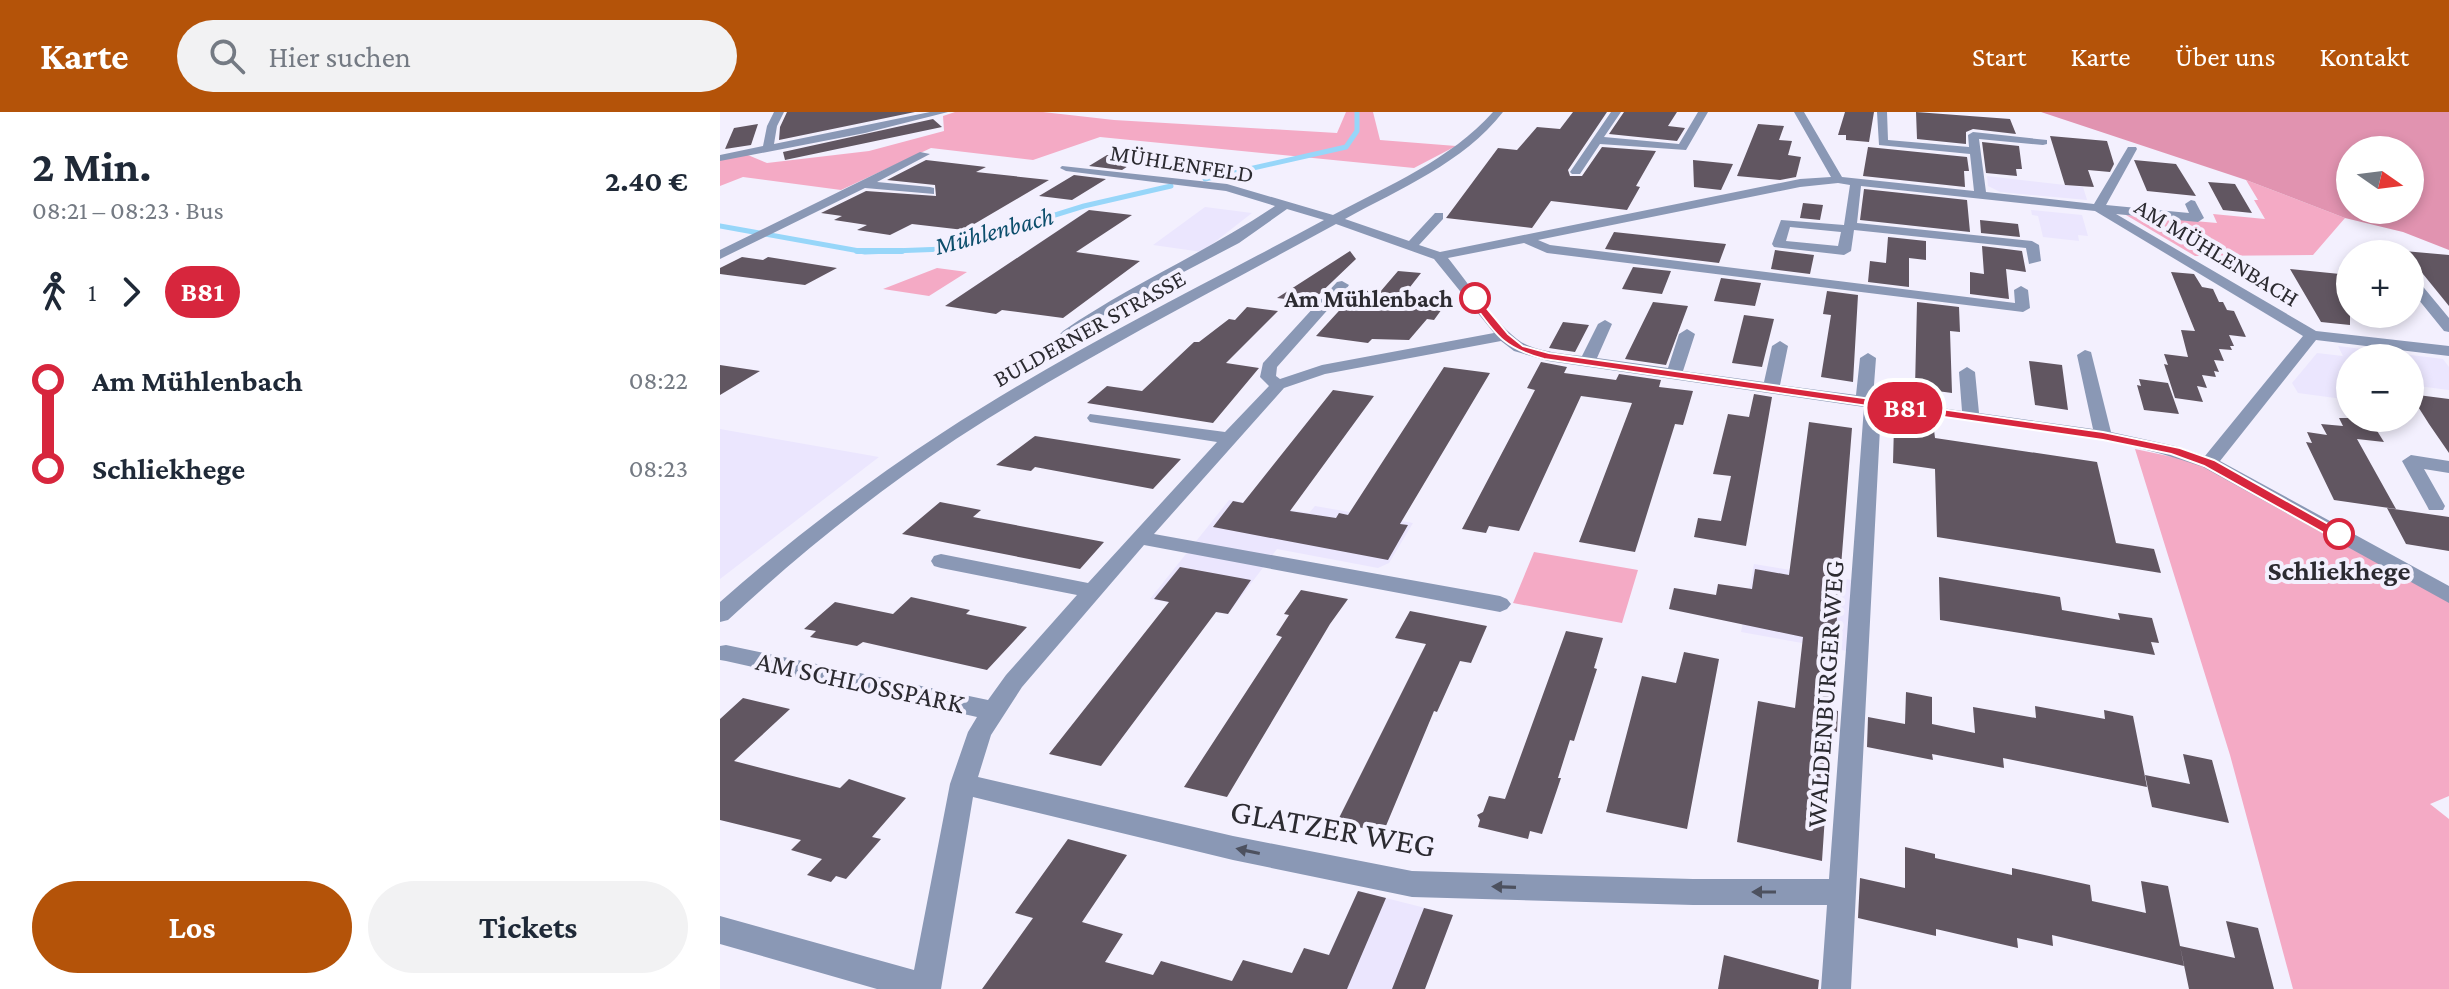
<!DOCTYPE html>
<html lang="de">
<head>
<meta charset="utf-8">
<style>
	body { margin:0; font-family:"Crimson Pro",serif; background:#f2f2f3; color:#1f2937; height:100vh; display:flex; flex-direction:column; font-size:30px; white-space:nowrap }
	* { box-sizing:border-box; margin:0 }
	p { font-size:26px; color:#747a83 }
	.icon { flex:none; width:44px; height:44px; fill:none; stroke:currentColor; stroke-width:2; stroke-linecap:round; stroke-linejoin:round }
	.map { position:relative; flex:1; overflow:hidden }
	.sheet { display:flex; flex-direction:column; background:#fff; width:720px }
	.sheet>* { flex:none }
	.badge { padding:0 16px; border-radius:26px; font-size:28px; line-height:52px }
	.needle { width:52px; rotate:104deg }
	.controls { position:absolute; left:1616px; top:24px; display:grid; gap:16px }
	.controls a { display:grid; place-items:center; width:88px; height:88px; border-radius:50%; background:#fff; box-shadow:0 4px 12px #0003; font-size:40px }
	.map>.badge { position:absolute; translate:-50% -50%; box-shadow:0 0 0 4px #fff }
	.legs { display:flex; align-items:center; gap:12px; height:88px; padding:0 32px; font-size:26px }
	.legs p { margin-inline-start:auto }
	.overview { display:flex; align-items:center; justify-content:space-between; height:136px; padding:0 32px }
	h1 { font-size:44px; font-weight:700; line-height:60px }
	.button { display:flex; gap:16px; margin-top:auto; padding:16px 32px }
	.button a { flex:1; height:92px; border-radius:48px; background:#b45309; color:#fff; font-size:32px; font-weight:700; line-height:92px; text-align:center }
	.button a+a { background:#f2f2f3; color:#1f2937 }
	ul { padding:0 32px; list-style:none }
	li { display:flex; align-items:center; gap:28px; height:88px; font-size:30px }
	li i { display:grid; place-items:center; width:12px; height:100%; margin:0 10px; background:currentColor }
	li i::after { content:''; width:20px; height:20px; margin:-10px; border:6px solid; border-radius:50%; background:#fff }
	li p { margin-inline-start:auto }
	li:first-child i { background:linear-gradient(#0000 50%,currentColor 0) }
	li:last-child i { background:linear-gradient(currentColor 50%,#0000 0) }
	header { display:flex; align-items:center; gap:48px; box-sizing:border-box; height:112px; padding:0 40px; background:#b45309; color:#fff }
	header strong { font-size:38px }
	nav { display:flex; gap:44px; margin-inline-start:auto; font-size:28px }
	.search { width:560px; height:72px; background:#f2f2f3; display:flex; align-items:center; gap:20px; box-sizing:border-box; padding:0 28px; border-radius:44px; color:#747a83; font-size:30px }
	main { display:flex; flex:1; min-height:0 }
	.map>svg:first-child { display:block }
</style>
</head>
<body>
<header>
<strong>Karte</strong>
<div class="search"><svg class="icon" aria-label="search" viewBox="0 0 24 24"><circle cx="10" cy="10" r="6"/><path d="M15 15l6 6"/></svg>Hier suchen</div>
<nav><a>Start</a><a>Karte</a><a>Über uns</a><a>Kontakt</a></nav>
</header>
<main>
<section class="sheet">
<div class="overview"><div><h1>2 Min.</h1><p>08:21 – 08:23 · Bus</p></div><b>2.40 €</b></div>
<div class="legs"><svg class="icon" aria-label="walk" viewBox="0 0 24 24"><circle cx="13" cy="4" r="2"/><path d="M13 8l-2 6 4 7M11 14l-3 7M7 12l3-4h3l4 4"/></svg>1<svg class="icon" aria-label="forward" viewBox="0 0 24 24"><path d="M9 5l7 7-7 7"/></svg><b class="badge" style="background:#d7263d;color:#fff">B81</b></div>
<ul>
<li><i style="color:#d7263d"></i><b>Am Mühlenbach</b><p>08:22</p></li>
<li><i style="color:#d7263d"></i><b>Schliekhege</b><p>08:23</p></li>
</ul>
<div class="button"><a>Los</a><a>Tickets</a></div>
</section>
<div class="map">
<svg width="1729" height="877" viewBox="0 0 1729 877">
	<rect width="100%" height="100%" fill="#f3f0fe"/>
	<path fill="#ebe6fe" d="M1267,64l96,11 4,13 -87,-8 -12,-6z
		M485,95l47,6 -50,39 -49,-7z
		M1311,98l51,5 6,21 -10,-1 1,6 -36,-4 -5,-21 -6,-1z
		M1618,234l105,13 6,8v23l-39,-5v-27h-60v42l-52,-7 -6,-10 25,-30 26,3z
		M0,317l159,28 -159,122z
		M509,388l80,13 6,-7 98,17 -24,40 -11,5 -101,-19 -49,65 -78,-15z
		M1034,452l98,16 -5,71 -106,-19z
		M638,779l95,24 -28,74h-112z"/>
	<path fill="#f4aac5" d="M235,0h88l71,8 223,13 9,-21h27l7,28 76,6 -42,22 -314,-31 -67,23 -102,-12 -90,42 -98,-13 -23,9v-28l23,-5 24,10 102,-12 75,-20 -1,-15z
		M1526,68l99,38 -32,37 -118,1 -69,-41 91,8 -4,-9 52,5 -11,-19h4z
		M217,156l30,4 -38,24 -46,-7z
		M1415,337l66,14 248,137v196l-19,8 19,15v170h-156l-63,-234z
		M814,440l104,18 -16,53 -109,-20z"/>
	<path fill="#e193b0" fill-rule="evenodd" d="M1321,0h408v138l-46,-18 -58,-14 -99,-38zM1630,38h60v60h-60z"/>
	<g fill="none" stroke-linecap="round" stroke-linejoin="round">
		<path stroke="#97d6f9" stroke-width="5" d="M485,67l141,-32 11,-16v-19
			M0,114l145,26 80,-3 139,-43 87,-20"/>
		<path stroke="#97d6f9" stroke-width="6" d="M137,139h45"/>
	</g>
	<path fill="#615661" d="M67,0h128l-136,28 1,-13z
		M853,0h34l-39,58 2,6h12l20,-29 54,4 -20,35 4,1 -13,23 -76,-9 -19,27 -86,-10 52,-70 19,2 20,-23 23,2z
		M904,0h53l-9,14 17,2 -8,13 -68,-7z
		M1125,0h29l-5,30 -23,-2v-5h-8z
		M1196,0l94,7 6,15 -43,-5 -7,3v12l-49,-5z
		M213,7l9,8 -157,33 -2,-8z
		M38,12l-7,21 -26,4 9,-21z
		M1038,12l26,2 -5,14 13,1 -4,14 13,2 -5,20 -16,3 -43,-4z
		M1330,24l57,5 7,23 -4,8 -22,-2 6,17 -29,-2z
		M1262,30l37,4 3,23h-6l1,7 -31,-3z
		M1148,35l99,10 2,14h-5l1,16 -102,-11z
		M387,43l32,4 -17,11 -33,-4z
		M206,48l60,7 -10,5 73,8 -85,50 -52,-6 -22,11 -33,-5 10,-5 -33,-5 8,-4 -21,-3 45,-22 70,5 -1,-11 -48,-5z
		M973,48l40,4 -12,26 -27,-3z
		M1414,48l42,4 20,32 -49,-5z
		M354,63l32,4 -34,21 -33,-4z
		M1488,70l27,2 17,29 -29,-3z
		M1144,77l103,11 3,32 -110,-12z
		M1083,91l20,2 -3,15 -20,-2z
		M369,98l43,5 -56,37 64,9 -77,57 -61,-8 -6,4 -51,-8z
		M1260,108l38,4 2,13 -39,-4z
		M894,120l74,8 38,4 -7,19 -114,-14z
		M1168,125l38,4v19l-17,-2v29l-41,-5 2,-21 16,2z
		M1262,134l40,5 4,21 -20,-3 3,30 -39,-5v-22l14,2z
		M1055,138l39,5 -4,19 -39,-5z
		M630,139l6,8 -45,43 -34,-4z
		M1684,139l45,4v51l-39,-48v-4z
		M22,145l21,3 5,-3 69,11 -32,17 -85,-11v-6z
		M913,155l38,4 -9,23 -40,-5z
		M1570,157l60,6v50l-29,-3z
		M678,159l23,2 -18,23 44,6 -13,18 -7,-1 -18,21 -37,-1 -4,4 -52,-7 42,-46 22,2z
		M1451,160l23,2 8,13 11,2 6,13h4l4,8 7,1 12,26 -17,-2 5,11h-4l2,4 -13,-1 5,12 -10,-1 5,12 -5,-1 2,6 -14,-2 5,13 -10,-2 6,16 -28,-4 -11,-34 4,1 -4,-11 24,3 -7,-27 14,1z
		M1001,166l40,5 -6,23 -41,-5z
		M1107,179l31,4 -5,87 -32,-5 10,-62 -8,-1z
		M933,190l35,4 -22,59 -41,-6z
		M1197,190l42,5 1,25 -10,-1 2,62 -37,-5z
		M527,195l31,4 -52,52 33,5 -46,55 -126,-20 20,-17 35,5 52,-49h5l30,-23 6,1z
		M1024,203l30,4 -12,48 -30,-4z
		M843,210l26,3 -14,27 -26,-4z
		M1309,249l33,4 6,45 -33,-5z
		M821,250l26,5 -3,6 52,7 3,-6 42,6 -2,7 34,4 -10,34 -8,-1 -40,128 -56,-10 53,-139 -51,-7 -62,135 -30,-5 -3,7 -24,-4 73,-139 -8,-2z
		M0,253l40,6 -40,24z
		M724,255l46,6 -90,151 8,1 -20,35 -175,-33 20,-26 10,2 90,-113 41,6 -84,115 46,7 3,-5 9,2z
		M1419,267l29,4 11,31 -35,-4 -7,-25 4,1z
		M1034,282l18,3 -26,149 -52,-9 4,-19 23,3 10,-45 -18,-2 15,-60 21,3z
		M1690,282l39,5v54l-20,-29z
		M1619,306h30l15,24 -27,-3 39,70 -62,-9 -28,-58 6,1 -5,-11 20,3 -6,-11 22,2z
		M1089,310l43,6 -20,252 3,1 -2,29 5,1 -1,21 -5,-1 -2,9 -8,121 -85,-19 21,-141 37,7 8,-71 -134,-28 5,-21 42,7 2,-11 34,5 3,-20 34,6z
		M1174,313l40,5 1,8 162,24 19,81 38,6 7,24 -224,-36 -2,-68 -42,-6z
		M315,324l107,17 39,6 -28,30 -118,-22 -4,4 -35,-6z
		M220,390l41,8 -8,7 131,25 -24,27 -178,-35z
		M1667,396l62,9v34l-43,-7z
		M460,455l71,13 -23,34 -12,-2 -115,154 -52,-12 120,-152 -15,-3z
		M1219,465l121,20 2,13 58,10 -2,-7 34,5 7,25 -8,-1 4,13 -215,-35z
		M581,478l47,9 -18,25 -103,173 -43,-10 98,-150 -6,-2 13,-20 -5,-1z
		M191,485l59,13 -4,4 61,13 -40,43 -124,-28 -6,4 -47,-9 6,-6 -12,-2 31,-27 58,12z
		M690,499l77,15 -16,37 -11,-2 -23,51 -3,-1 -51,122 -46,-11 89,-178 -31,-6z
		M846,519l37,7 -9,30 3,1 -23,72 -4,-1 -12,38h3l-19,56 -12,-3 -2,8 -50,-12 2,-7 -3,-5 6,-3 6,-16 16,3z
		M964,540l35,7 -32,170 -81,-17 36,-136 34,7z
		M1186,580l26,5v27l43,9 -2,-26 63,11 -1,-12 70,13 -1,-9 29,6 14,71 -144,-29 1,10 -72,-14 1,6 -66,-13 1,-30 37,7z
		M23,586l47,11 -56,52 106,27 9,-9 57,19 -34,39 9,2 -35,40 -10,-3 -5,6 -24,-7 15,-16 -31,-9 10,-10 -81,-20v-101z
		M1463,642l29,6 17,63 -77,-16 -7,-32 45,9z
		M348,727l59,16 -45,67 41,12 -18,28 48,13 8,-14 71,20 11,-21 49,13 12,-25 25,7 29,-64 28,7 -39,91h-365l51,-71 -18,-5z
		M1185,735l30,7v4l77,17v-7l78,17 2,16 54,12 -5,-32 27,5 16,80 -132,-31 1,11 -36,-8 1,10 -82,-19v7l-78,-18 2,-40 45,10z
		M704,796l29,7 -28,74h-33z
		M1506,809l32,7 16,61h-85l-9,-43 55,12z
		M1004,843l95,25 -1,9h-100z"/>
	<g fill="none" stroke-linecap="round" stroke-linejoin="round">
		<path fill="#8a98b5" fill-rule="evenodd" d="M54,0h10l-7,14 -3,18 156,-32h18l-83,21 -145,28v-6l43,-9 4,-20z
			M773,0h10c-40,51 -102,76 -158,107l64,22 26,-28h8v6l-24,26 21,7 360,-73 31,-2 -37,-65h10l38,65 132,14 -4,-37 -91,-9 -2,-33h10l1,28 81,7 -1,-12 5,-3 74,8v4l-4,1 -64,-6 7,53 108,12 34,-57h8l1,2 -31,56 83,8 -4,-9 6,-4 4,1 9,17 -6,4 -82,-8 200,117 133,15v10l-133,-16 -96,121 229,125v17l-246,-136c-100,-36 -217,-43 -322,-58l-30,580h-30l6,-84h-134l-281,-8 -179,-37 -260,-63 -32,192h-64l-157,-45v-28l194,54 36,-186 18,-52 9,-15 -251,-56 -6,-1v-14l6,-1 262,55 18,-25 71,-80 -136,-27 -7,-2 -3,-5 3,-5 7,-2 147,29 129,-141 -121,-19 -6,-1 -3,-4 3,-4 135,18 44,-46 -9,-9 3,-14 74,-81 5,-1 7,4 -2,3 -70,79 -1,9 4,3 42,-14 172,-32 -60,-74 -98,-35c-128,70 -258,136 -380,215 -80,53 -158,116 -228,181l-8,2v-20c69,-61 145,-119 222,-169 122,-80 254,-144 382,-213l-37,-11 -48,34 -126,66 -45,30 -8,-5 3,-3c68,-47 144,-79 212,-125l-49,-15 -160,-20 -6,-3 2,-2 165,18 106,31c56,-30 117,-55 160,-103zM1118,71l12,2 -6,40 -63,-5 -9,24 2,3 70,8 7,-4 3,-21 172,18 3,16 12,-3 -2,-16 -7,-4 -175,-18 4,-37 234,25 208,125 -98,120 -30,-10 -64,-14 -20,-80 -6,-2 -8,5 16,74 -114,-16 -4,-41 -8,-5 -8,5 3,39 -89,-13 3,-40 -8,-5 -8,5 -4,37 -76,-10 8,-39 -8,-5 -8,5 -8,36 -81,-11 12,-37 -8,-5 -8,5 -11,34 -71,-10 15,-34 -7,-4 -7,4 -16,32c-18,-2 -38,-4 -55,-11 -23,-9 -62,-66 -79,-87l76,-15 23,10 476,59 7,-4 -2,-18 -7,-4 -7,4 1,13 -465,-58 -12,-5 262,-53zM1070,115l51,5 -3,14 -52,-5zM781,229l13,10 34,10 316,46 -35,472h-136l-281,-8 -179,-35 -255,-59 13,-42 31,-48 122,-142 356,67 7,-3 4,-5 -4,-5 -7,-3 -346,-62 130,-146 41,-14z
			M891,0h10l-17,25 75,7 19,-32h10l-22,38 -86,-6 -20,30h-8l-2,-2z
			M200,40l10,2 -53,28 53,5 4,1v6l-69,-6 -145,71v-9z
			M1690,164l5,1 34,41v14l-5,-1 -34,-42z
			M1691,343l38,6v12l-25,-4 21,37 -2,4h-14l-2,-4 -25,-45z"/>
	</g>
	<defs><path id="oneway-solid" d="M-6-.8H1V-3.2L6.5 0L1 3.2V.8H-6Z" transform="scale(2)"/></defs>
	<g fill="#4d515f">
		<use href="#oneway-solid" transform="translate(528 739) rotate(-168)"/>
		<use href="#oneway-solid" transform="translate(784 775) rotate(-178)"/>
		<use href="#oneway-solid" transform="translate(1044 780) rotate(-180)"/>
	</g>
	<path fill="#d7263d" stroke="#fff" stroke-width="2" d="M755,182l33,40 15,12 26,7 554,79 77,16 34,12 132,74 -2,4h-11l-129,-72 -33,-12 -68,-14 -559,-81c-44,-12 -49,-26 -75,-61z"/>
	<g fill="#fff" stroke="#d7263d" stroke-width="4">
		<circle cx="755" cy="186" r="14"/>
		<circle cx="1619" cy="422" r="14"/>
	</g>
	<g text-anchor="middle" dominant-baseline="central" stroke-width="8" stroke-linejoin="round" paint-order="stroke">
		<g font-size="24" fill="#2c2b31" stroke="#f3f0fe">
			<text transform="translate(462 51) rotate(9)">MÜHLENFELD</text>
			<text transform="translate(1497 140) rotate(31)">AM MÜHLENBACH</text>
			<text transform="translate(369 216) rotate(-29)">BULDERNER STRASSE</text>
		</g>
		<g font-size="24" font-weight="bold" fill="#2c2b31" stroke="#f3f0fe" text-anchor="end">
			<text x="733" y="186">Am Mühlenbach</text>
		</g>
		<g font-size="26" font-style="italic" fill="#0c4e6c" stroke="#f3f0fe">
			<text transform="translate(274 119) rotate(-15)">Mühlenbach</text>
		</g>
		<g font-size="28" font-weight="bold" fill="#2c2b31" stroke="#f3f0fe">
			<text x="1619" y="458">Schliekhege</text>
		</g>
		<g font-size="28" fill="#2c2b31" stroke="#f3f0fe">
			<text transform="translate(140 570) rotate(12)">AM SCHLOSSPARK</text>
			<text transform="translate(1105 582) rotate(-86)">WALDENBURGER WEG</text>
		</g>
		<g font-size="34" fill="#2c2b31" stroke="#f3f0fe">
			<text transform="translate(613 716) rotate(10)">GLATZER WEG</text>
		</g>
	</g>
</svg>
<div class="controls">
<a><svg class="needle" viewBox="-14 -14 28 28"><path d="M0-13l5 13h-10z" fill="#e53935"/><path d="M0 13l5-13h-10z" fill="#747a83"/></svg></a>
<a>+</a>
<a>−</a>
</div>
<b class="badge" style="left:1185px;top:296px;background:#d7263d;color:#fff">B81</b>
</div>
</main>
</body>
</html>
